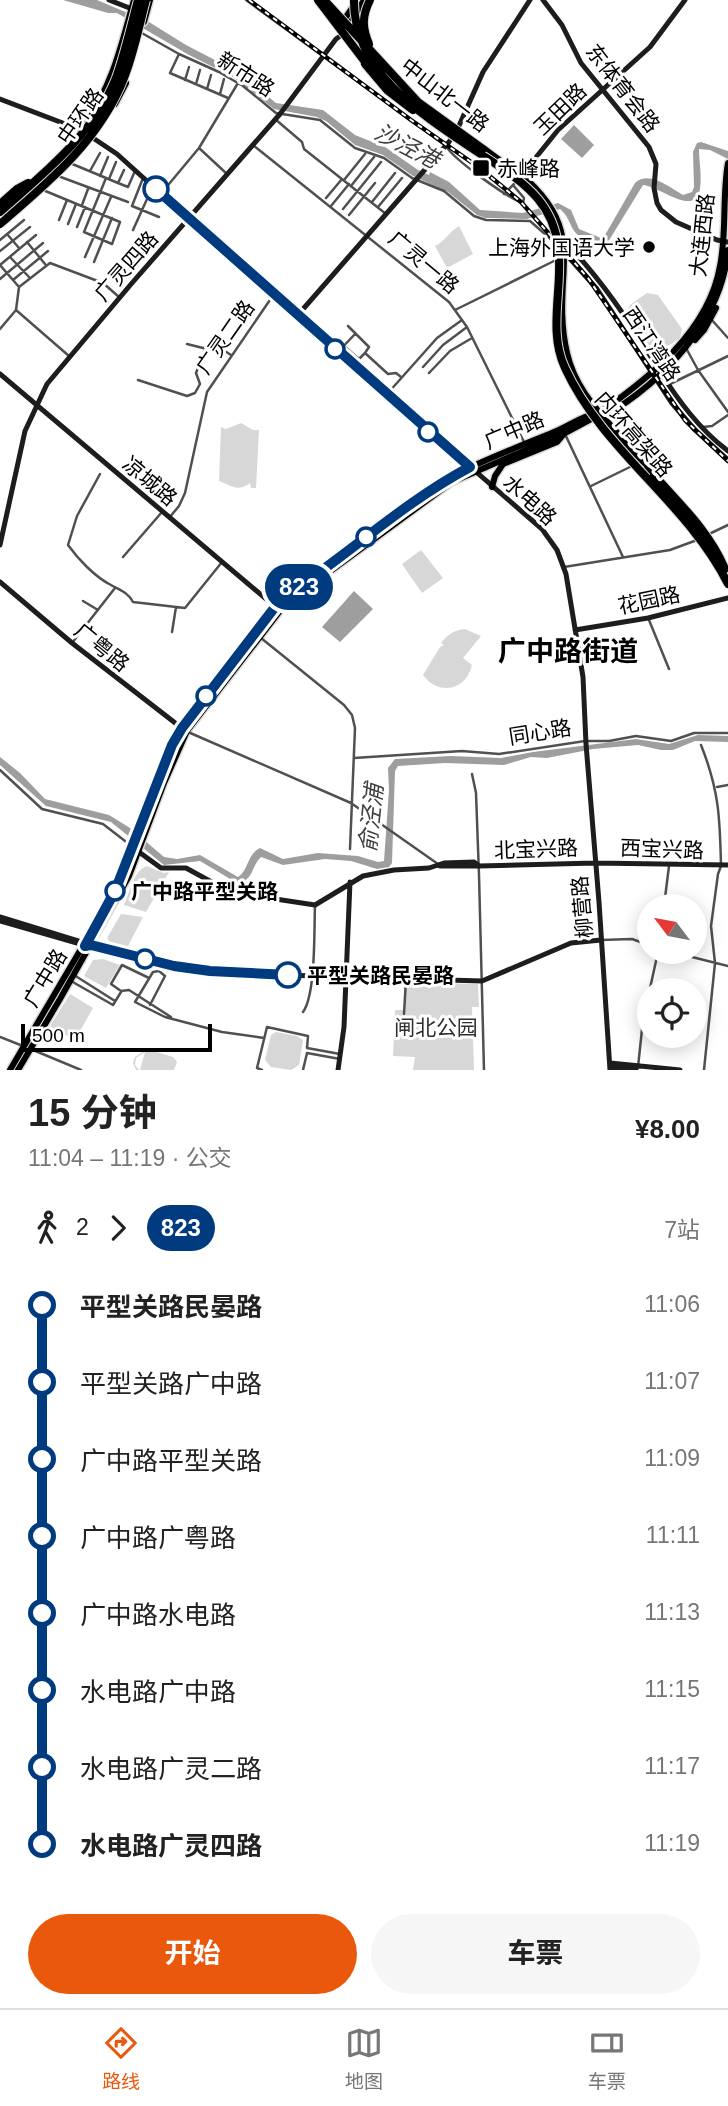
<!DOCTYPE html>
<html lang="zh">
<head>
<meta charset="utf-8">
<style>
	body { margin:0; font-family:Arial,"Noto Sans SC",sans-serif; background:#f6f6f6; color:#222; height:100vh; display:flex; flex-direction:column; font-size:26px; white-space:nowrap }
	* { box-sizing:border-box; margin:0 }
	p { font-size:23px; color:#767676 }
	.icon { flex:none; width:38px; height:38px; fill:none; stroke:currentColor; stroke-width:2; stroke-linecap:round; stroke-linejoin:round }
	.map { position:relative; height:1070px; overflow:hidden }
	.panel { display:flex; flex-direction:column; background:#fff; flex:1 }
	.panel>* { flex:none }
	.badge { padding:0 14px; border-radius:23px; font-size:24px; line-height:46px }
	.needle { width:46px; rotate:302deg }
	.fabs { position:absolute; left:637px; top:894px; display:grid; gap:14px }
	.fabs a { display:grid; place-items:center; width:70px; height:70px; border-radius:50%; background:#fff; box-shadow:0 4px 18px #0003; font-size:35px }
	.scale { position:absolute; left:21px; bottom:18px; width:191px; box-sizing:border-box; padding-left:7px; border:4px solid #000; border-top:0; font-size:19px; line-height:24px; white-space:nowrap; color:#000; -webkit-text-stroke:5px #fff; paint-order:stroke }
	.map>.badge { position:absolute; translate:-50% -50%; box-shadow:0 0 0 4px #fff }
	.legs { display:flex; align-items:center; gap:10px; height:77px; padding:0 28px; font-size:23px }
	.legs p { margin-inline-start:auto }
	.head { display:flex; align-items:center; justify-content:space-between; height:119px; padding:0 28px }
	h1 { font-size:38px; font-weight:700; line-height:52px }
	.action { display:flex; gap:14px; margin-top:auto; padding:14px 28px }
	.action a { flex:1; height:80px; border-radius:42px; background:#ea580c; color:#fff; font-size:28px; font-weight:700; line-height:80px; text-align:center }
	.action a+a { background:#f6f6f6; color:#222 }
	ul { padding:0 28px; list-style:none }
	li { display:flex; align-items:center; gap:24px; height:77px; font-size:26px }
	li i { display:grid; place-items:center; width:10px; height:100%; margin:0 9px; background:currentColor }
	li i::after { content:''; width:18px; height:18px; margin:-9px; border:5px solid; border-radius:50%; background:#fff }
	li p { margin-inline-start:auto }
	li:first-child i { background:linear-gradient(#0000 50%,currentColor 0) }
	li:last-child i { background:linear-gradient(currentColor 50%,#0000 0) }
	.tab-bar { display:flex; justify-content:space-around; align-items:center; height:98px; border-top:2px solid #e0e0e0; background:#fff; font-size:19px; color:#767676 }
	.tab-bar a { display:grid; justify-items:center; gap:4px }
	.tab-bar .selected { color:#ea580c }
	.map>svg:first-child { display:block }
</style>
</head>
<body>
<div class="map">
<svg width="728" height="1070" viewBox="0 0 728 1070">
	<rect width="100%" height="100%" fill="#fff"/>
	<path fill="#d7d7d7" d="M459,226l14,28 -26,14 -12,-22c11,-5 13,-14 24,-20z
		M647,293l11,2 24,34 -2,9 -21,14 -10,-4 -22,-32 1,-8 3,-4z
		M241,423l12,7h6l-3,58h-5l-1,-5c-13,10 -19,2 -31,-2l2,-54 5,2z
		M421,550l22,28 -21,15 -20,-29z
		M465,629l16,7 -18,22 9,7c-6,26 -34,31 -49,10l17,-28 4,-2 -3,-2c7,-9 14,-13 24,-14z
		M147,866l17,7 5,-1 -23,40 -22,-7c6,-13 9,-34 23,-39z
		M121,914l22,3 -16,31 -17,-6 -3,-4z
		M103,959l17,6 -14,23 -22,-12 9,-16z
		M405,982l73,2 1,23h-7l2,63h-61l2,-13 -22,-1 2,-46h9z
		M70,994l23,14 -18,32 -25,-14z
		M276,1032l21,4 6,4 -4,25 -8,5 -20,-3 -6,-7 6,-25z
		M147,1049l26,8 4,5 -3,8h-34l5,-18 -9,6 -1,7 4,5h-3l-3,-7 2,-6z"/>
	<path fill="#9e9e9e" d="M63,0h34l52,22 37,23 52,27 38,31 47,7 32,25 30,12 33,23 11,5 1,-3 19,10 31,28 43,3 35,-10 13,7 8,19 22,9 4,-3 30,-52c14,-13 34,4 48,12l9,-3 2,-5 -1,-35 4,-9 4,-1 27,9v8l-18,-9 -11,-1c0,13 3,26 1,40 -4,29 -41,-3 -57,-4l-35,57c-7,4 -9,4 -16,1 -26,-10 -17,-21 -32,-34l-33,10 -41,-1 -9,-3 -29,-23 -35,-16 -30,-21 -28,-10 -29,-24 -9,-4 -43,-8 -41,-32 -44,-22 -72,-42h-9z
		M574,125l20,20 -12,13 -21,-19z
		M354,591l19,18 -33,33 -18,-15z
		M698,735l30,1v6l-33,-1 -22,9h-12l-23,-5 -45,4 -46,9 -16,-1 -27,8 -59,-2 -47,3 -3,5 -3,92 -3,4 -12,2 -26,-8 -26,-2 -42,6 -22,-8c-10,9 -7,24 -24,26l-37,-22 -36,4 -53,-43 -65,-16 -46,-41v-8l20,16 25,26 64,16 21,13 34,29 13,2 23,-4 38,22c11,-7 9,-23 22,-29l23,11 35,-6 40,3 20,6 6,-1 5,-71 -1,-22 7,-9 56,-3 50,2 32,-6 103,-13 33,5z"/>
	<g fill="none" stroke-linecap="round" stroke-linejoin="round">
		<defs>
			<path id="primary" d="M360,8l1,18
				M144,22l6,-22
				M341,24l14,-20
				M346,30l18,-30
				M115,104l11,-21
				M85,124c29,-43 35,-75 49,-124
				M509,165c88,66 39,104 58,188 7,31 26,53 47,76 11,13 23,30 37,39
				M695,340l9,-10 12,-22
				M492,487l3,-11 8,-12 54,-22 6,-7
				M10,1070l105,-179 47,-122 20,-41 93,-121 12,-12 159,-116c35,-18 72,-32 108,-47 15,-6 29,-17 45,-19 51,-35 110,-83 121,-147 7,-34 2,-69 8,-103
				M18,1070l42,-71 69,-123 35,-93 23,-52 93,-120 15,-14 157,-115 113,-49 28,-15 10,-1c60,-35 119,-96 125,-167"/>
			<path id="highway" d="M483,149l27,20
				M648,466l6,9"/>
		</defs>
		<use href="#primary" stroke="#dbdbdb" stroke-width="9"/>
		<use href="#highway" stroke="#dbdbdb" stroke-width="10"/>
		<path stroke="#505050" stroke-width="2.5" d="M246,0l200,146c7,13 63,53 77,57l1,-5 -11,-13
			M140,32l39,22 40,18 24,14 33,27 44,7 35,28 29,10 28,20 32,13 30,25 12,4 44,1 24,21
			M179,54l-9,19 58,25
			M185,80l4,-13
			M196,84l4,-14
			M207,89l4,-14
			M220,94l4,-15
			M275,119l27,23 2,7 82,65
			M253,145l196,157 18,25 58,117
			M199,148l28,26
			M70,163l48,20 6,-13
			M90,171l10,-18
			M58,176l70,26
			M100,176l8,-19
			M143,178l-11,28 27,11
			M109,179l7,-17
			M344,180l21,-26
			M118,183l10,4 7,-16
			M169,184l30,-36 39,-65
			M351,186l23,-29
			M43,190c26,11 51,21 77,32l-8,22 -28,-12 22,-54
			M504,194l10,-10
			M326,198l16,-19
			M372,202l23,-29
			M82,205l6,-16
			M331,206l18,-22
			M378,207l24,-29
			M343,209l38,-47
			M349,215l26,-32
			M59,220l8,-20
			M68,224l8,-20
			M77,227l8,-20
			M133,230l19,-42
			M7,234l12,14
			M0,240l24,-20
			M27,242l18,22
			M0,251l30,-24
			M10,257l19,20
			M85,257l26,-60
			M94,262l18,-44
			M0,265l19,22 31,-24 53,20 16,14
			M0,265l36,-30
			M0,279l43,-36
			M13,280l35,-29
			M16,310l53,46
			M455,310l101,-50
			M711,319l17,19
			M348,326l21,21 -4,6 23,21 8,-1 5,4
			M0,329l16,-19 3,-23
			M187,344l16,4 11,-4 17,11
			M344,346l15,13 6,-6
			M686,348l12,22 30,42
			M338,352l17,-18
			M423,367l20,-22 24,-18
			M429,373l21,-22 22,-13
			M138,380l49,16 8,-3 5,-9 -4,-11 10,-26
			M668,385l60,-29
			M388,393l49,-55 25,-18
			M703,427l9,-1 16,-11
			M565,434l58,123
			M100,474l-23,42 -9,29c10,14 27,32 43,40 8,5 17,7 22,17l52,6 37,-46
			M591,486l41,-20
			M169,518l10,-12 6,-13 22,-101 65,-95
			M709,534l19,-9
			M123,557l39,-45
			M564,567l106,-17 27,-10
			M83,601l15,9
			M649,620l20,49
			M172,632l4,-25
			M261,638l83,67 8,10 3,13 -5,121
			M72,643l43,-55
			M188,732l163,71 87,61
			M701,745c18,45 19,73 20,121l-3,8 -7,52 4,37 -11,107
			M354,758l108,-7 37,3 86,-13h24l27,-5 35,5 23,-8h34
			M0,770l42,39 61,15 35,27
			M472,774l4,19 3,82 5,195
			M717,787l11,-2
			M664,906l5,-40
			M601,940l31,-1 17,6
			M672,952l56,14
			M74,975l41,26
			M149,978l-27,-13 -11,19 10,7 8,-1 42,27
			M71,981l42,24 8,-13
			M150,1005l15,-29 -6,-5 -6,1 -18,30 30,15 57,15 42,6
			M303,1012c13,-18 11,-82 12,-107
			M404,1014l2,-35
			M0,1037l23,9
			M33,1050l48,20
			M638,1067l5,-47 15,-68
			M262,1070l-5,-2 10,-41 41,9 -1,12 33,6
			M303,1070l4,-17 33,6"/>
		<path stroke="#1d1d1d" stroke-width="5" d="M109,0l23,9
			M543,0l19,25 19,38 68,84 7,17 -2,24 3,15 4,7 15,12 41,18 11,2
			M0,99l81,31 36,24 185,167 240,208 15,21 9,24 17,103 3,67 13,158 11,168
			M521,176l37,-46 92,-83 35,-47
			M560,237c39,38 71,87 99,133 19,30 40,59 69,81
			M564,252l33,37 74,113 24,28 33,30
			M297,316l152,-174 9,-14 25,-56 47,-72
			M0,374l278,235
			M0,545l25,-114 22,-47 85,-101 148,-169 56,-75 7,-5
			M0,582l72,61 111,86
			M575,630l73,-12 80,-20
			M139,852l22,16h25l44,24 85,13 48,-29 31,-6 35,-2 15,-5 30,-1 5,4 116,-3 133,2
			M440,866h39
			M0,917l101,31 73,18 36,5 101,5 171,5 89,-38 30,-3
			M0,921l84,24
			M610,1063l70,7
			M610,1067l26,3
			M338,1070l6,-43 6,-145"/>
		<use href="#primary" stroke="#000" stroke-width="6"/>
		<use href="#highway" stroke="#000" stroke-width="8"/>
		<defs>
			<path id="rail" d="M249,0l162,120 70,49 40,33 67,76 97,142 43,41"/>
		</defs>
		<use href="#rail" stroke="#000" stroke-width="4.5"/>
		<use href="#rail" stroke="#fff" stroke-width="2" stroke-dasharray="5" stroke-linecap="butt"/>
		<defs>
			<path id="highway-bridge" d="M318,0l51,67
				M354,0c-1,73 71,117 125,153 21,14 43,27 59,46 44,53 2,116 27,169 38,83 122,134 163,216
				M326,2l92,100 65,47
				M369,44c-7,-17 -7,-28 1,-44
				M365,64l22,26 26,20
				M0,204l17,-15 11,-6
				M0,212c44,-39 93,-77 116,-134 9,-25 15,-52 22,-78
				M0,224c49,-42 100,-84 124,-146 10,-25 15,-52 22,-78
				M654,475c26,29 56,57 71,94"/>
		</defs>
		<use href="#highway-bridge" stroke="#dbdbdb" stroke-width="10" stroke-linecap="butt"/>
		<use href="#highway-bridge" stroke="#000" stroke-width="8"/>
	</g>
	<g fill="none" stroke-linecap="round" stroke-linejoin="round">
		<defs>
			<path id="line-1" d="M156,189l314,278c-66,35 -121,87 -183,128l-12,12 -93,121 -10,17 -57,146 -30,55 6,-1 83,21 36,5 78,4"/>
		</defs>
		<use href="#line-1" stroke="#fff" stroke-width="16"/>
		<use href="#line-1" stroke="#003b80" stroke-width="10"/>
	</g>
	<g fill="#000" stroke="#fff" stroke-width="2.5">
		<rect x="472" y="159" width="18" height="18" rx="3.5"/>
		<circle cx="649" cy="247" r="7"/>
	</g>
	<g fill="#fff" stroke="#003b80" stroke-width="3.5">
		<circle cx="156" cy="189" r="12"/>
		<circle cx="335" cy="349" r="9"/>
		<circle cx="428" cy="432" r="9"/>
		<circle cx="366" cy="537" r="9"/>
		<circle cx="206" cy="696" r="9"/>
		<circle cx="115" cy="891" r="9"/>
		<circle cx="145" cy="959" r="9"/>
		<circle cx="288" cy="975" r="12"/>
	</g>
	<g text-anchor="middle" dominant-baseline="central" stroke-width="6" stroke-linejoin="round" paint-order="stroke">
		<g font-size="21" fill="#000" stroke="#fff">
			<text transform="translate(246 74) rotate(33)">新市路</text>
			<text transform="translate(623 88) rotate(52)">东体育会路</text>
			<text transform="translate(445 95) rotate(38)">中山北一路</text>
			<text transform="translate(560 109) rotate(-44)">玉田路</text>
			<text transform="translate(80 116) rotate(-55)">中环路</text>
			<text transform="translate(702 235) rotate(-84)">大连西路</text>
			<text transform="translate(424 262) rotate(40)">广灵一路</text>
			<text transform="translate(126 266) rotate(-49)">广灵四路</text>
			<text transform="translate(225 337) rotate(-55)">广灵二路</text>
			<text transform="translate(652 344) rotate(56)">西江湾路</text>
			<text transform="translate(514 430) rotate(-23)">广中路</text>
			<text transform="translate(634 434) rotate(49)">内环高架路</text>
			<text transform="translate(150 481) rotate(40)">凉城路</text>
			<text transform="translate(530 500) rotate(42)">水电路</text>
			<text transform="translate(649 600) rotate(-12)">花园路</text>
			<text transform="translate(102 647) rotate(39)">广粤路</text>
			<text transform="translate(540 732) rotate(-9)">同心路</text>
			<text transform="translate(536 849) rotate(-2)">北宝兴路</text>
			<text transform="translate(662 849) rotate(2)">西宝兴路</text>
			<text transform="translate(582 907) rotate(-95)">柳营路</text>
			<text transform="translate(45 978) rotate(-59)">广中路</text>
		</g>
		<g font-size="21" fill="#000" stroke="#fff" text-anchor="start">
			<text x="497" y="168">赤峰路</text>
			<text x="635" y="247" text-anchor="end">上海外国语大学</text>
		</g>
		<g font-size="21" font-weight="bold" fill="#000" stroke="#fff" text-anchor="start">
			<text x="131" y="891">广中路平型关路</text>
			<text x="307" y="975">平型关路民晏路</text>
		</g>
		<g font-size="21" fill="#2e2e2e" stroke="#fff">
			<text x="436" y="1027">闸北公园</text>
		</g>
		<g font-size="23" font-style="italic" fill="#3f3f3f" stroke="#fff">
			<text transform="translate(407 146) rotate(27)">沙泾港</text>
			<text transform="translate(371 818) rotate(-84)">俞泾浦</text>
		</g>
		<g font-size="28" font-weight="bold" fill="#000" stroke="#fff">
			<text x="568" y="651">广中路街道</text>
		</g>
	</g>
</svg>
<div class="fabs">
<a><svg class="needle" viewBox="-14 -14 28 28"><path d="M0-13l5 13h-10z" fill="#e53935"/><path d="M0 13l5-13h-10z" fill="#767676"/></svg></a>
<a><svg class="icon" aria-label="locate" viewBox="0 0 24 24"><circle cx="12" cy="12" r="6"/><path d="M12 2v4M12 18v4M2 12h4M18 12h4"/></svg></a>
</div>
<div class="scale">500 m</div>
<b class="badge" style="left:299px;top:587px;background:#003b80;color:#fff">823</b>
</div>
<section class="panel">
<div class="head"><div><h1>15 分钟</h1><p>11:04 – 11:19 · 公交</p></div><b>¥8.00</b></div>
<div class="legs"><svg class="icon" aria-label="walk" viewBox="0 0 24 24"><circle cx="13" cy="4" r="2"/><path d="M13 8l-2 6 4 7M11 14l-3 7M7 12l3-4h3l4 4"/></svg>2<svg class="icon" aria-label="forward" viewBox="0 0 24 24"><path d="M9 5l7 7-7 7"/></svg><b class="badge" style="background:#003b80;color:#fff">823</b><p>7站</p></div>
<ul>
<li><i style="color:#003b80"></i><b>平型关路民晏路</b><p>11:06</p></li>
<li><i style="color:#003b80"></i><span>平型关路广中路</span><p>11:07</p></li>
<li><i style="color:#003b80"></i><span>广中路平型关路</span><p>11:09</p></li>
<li><i style="color:#003b80"></i><span>广中路广粤路</span><p>11:11</p></li>
<li><i style="color:#003b80"></i><span>广中路水电路</span><p>11:13</p></li>
<li><i style="color:#003b80"></i><span>水电路广中路</span><p>11:15</p></li>
<li><i style="color:#003b80"></i><span>水电路广灵二路</span><p>11:17</p></li>
<li><i style="color:#003b80"></i><b>水电路广灵四路</b><p>11:19</p></li>
</ul>
<div class="action"><a>开始</a><a>车票</a></div>
</section>
<nav class="tab-bar">
<a class="selected"><svg class="icon" aria-label="directions" viewBox="0 0 24 24"><path d="M12 3l9 9-9 9-9-9zM9 14v-3h6M13 9l2 2-2 2"/></svg>路线</a>
<a><svg class="icon" aria-label="map" viewBox="0 0 24 24"><path d="M3 6l6-2 6 2 6-2v14l-6 2-6-2-6 2zM9 4v14M15 6v14"/></svg>地图</a>
<a><svg class="icon" aria-label="tickets" viewBox="0 0 24 24"><path d="M3 7h18v10H3zM15 7v10"/></svg>车票</a>
</nav>
</body>
</html>
